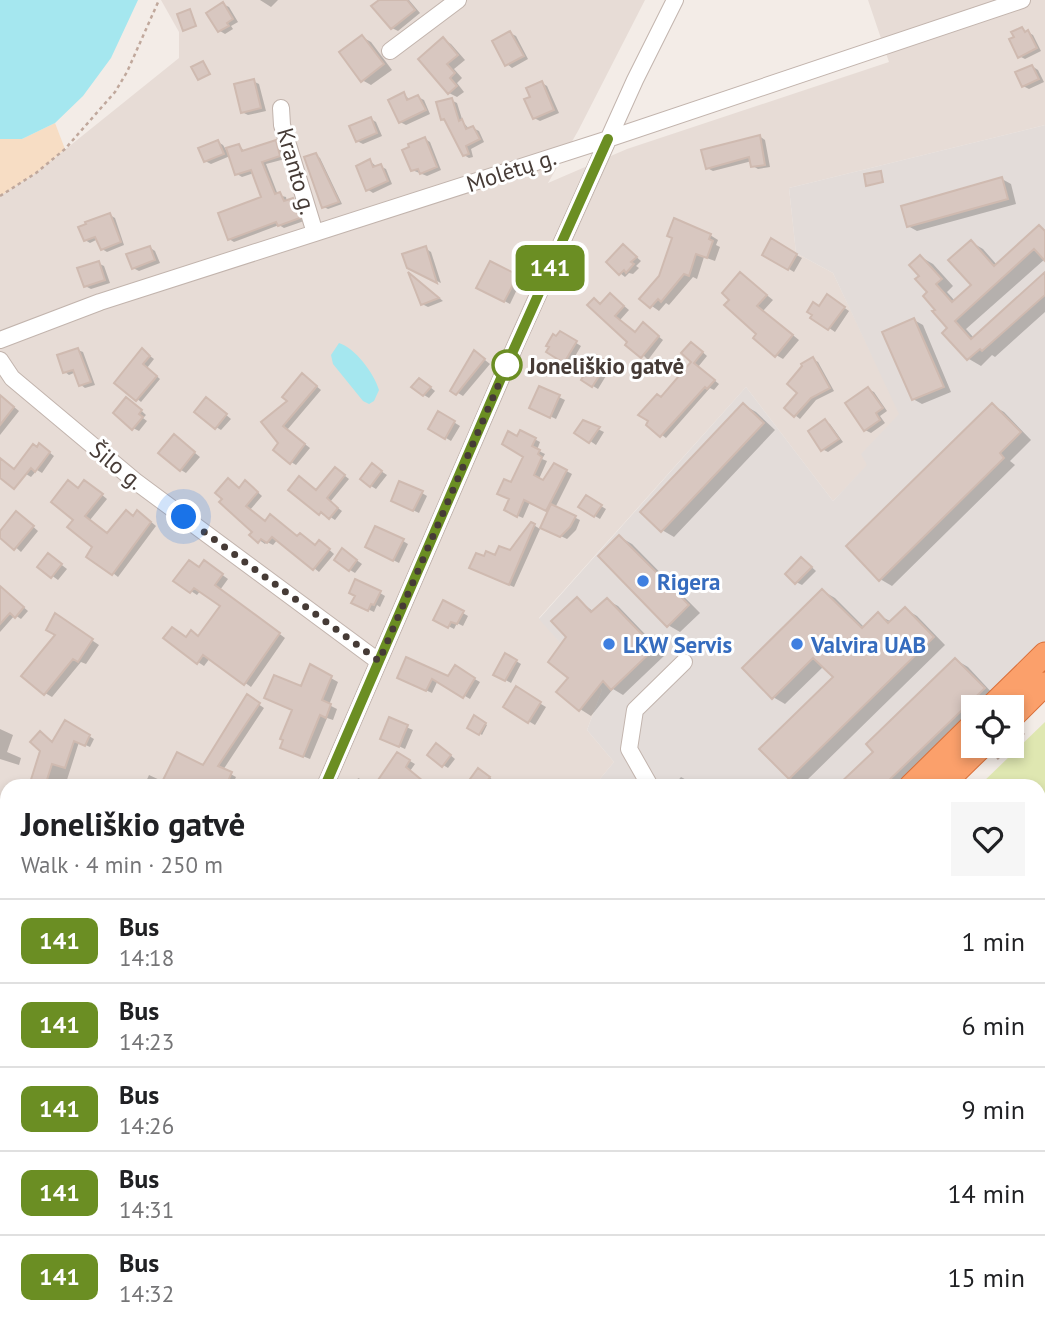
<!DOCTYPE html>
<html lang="en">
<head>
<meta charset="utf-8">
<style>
	body { margin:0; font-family:"PT Sans",sans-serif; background:#f6f6f6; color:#202124; height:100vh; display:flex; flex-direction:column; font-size:26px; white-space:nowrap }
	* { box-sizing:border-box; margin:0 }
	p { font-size:23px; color:#757577 }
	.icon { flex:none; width:38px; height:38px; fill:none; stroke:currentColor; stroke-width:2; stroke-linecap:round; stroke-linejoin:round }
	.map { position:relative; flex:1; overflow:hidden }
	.details { position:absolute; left:0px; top:779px; width:1046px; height:555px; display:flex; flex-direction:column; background:#fff; border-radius:21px 21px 0 0; box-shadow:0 4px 10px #0003 }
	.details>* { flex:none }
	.badge { padding:0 14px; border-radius:10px; font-size:24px; line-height:46px }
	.buttons { position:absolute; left:961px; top:695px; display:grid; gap:14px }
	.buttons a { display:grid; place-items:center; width:63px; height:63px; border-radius:0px; background:#fff; box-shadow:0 4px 10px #0003; font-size:35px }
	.you { position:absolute; width:35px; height:35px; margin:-18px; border:5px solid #fff; border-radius:50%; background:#1a73e8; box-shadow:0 0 0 10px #1a73e833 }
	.map>.badge { position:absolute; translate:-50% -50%; box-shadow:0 0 0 4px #fff }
	.round { display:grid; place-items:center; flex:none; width:74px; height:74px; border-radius:0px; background:#f6f6f6 }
	.overview { display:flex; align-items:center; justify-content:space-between; height:119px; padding:0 21px }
	h1 { font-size:33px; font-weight:700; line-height:52px }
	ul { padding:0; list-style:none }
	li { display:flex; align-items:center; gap:21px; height:84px; padding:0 21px; border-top:2px solid #e0e0e0 }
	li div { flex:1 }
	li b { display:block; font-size:26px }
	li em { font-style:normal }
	li .badge { min-width:77px; font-weight:700; text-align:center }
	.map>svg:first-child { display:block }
</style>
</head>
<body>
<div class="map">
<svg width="1045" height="1332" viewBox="0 0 1045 1332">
	<rect width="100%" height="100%" fill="#f3ece7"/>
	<path fill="#e7dcd6" d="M161,0h484l-67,131 -30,52 79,-34 262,-87 -21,-62h177v125l-256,63 7,65 37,20 67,141 -38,40 6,11 -35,36 -87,-114 -207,231 63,72 -15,40 27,32 -20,24h-587v470l-7,11v-1071l36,-23 143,-115v-26z
		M247,1327h110l-7,5h-97z
		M546,1327h66l-6,5h-58z"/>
	<path fill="#f5dcd3" d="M247,1327l6,5h-206l-8,-5z"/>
	<path fill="#e3dcd9" d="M1045,125v522l-61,60h-11v10l-70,69h-309l20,-24 -27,-32 15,-40 -63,-71 207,-232 87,114 34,-36 -6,-11 38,-40 -66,-141 -37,-20 -7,-65z"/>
	<path fill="#dfe7b1" d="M1045,722v610h-439l6,-6h428v-540h-61z
		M512,1327h34l2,5h-41z"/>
	<path fill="#f7ddc4" d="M55,123l10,26 -29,24 -36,23v-57h22z"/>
	<path fill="#a5e7ef" d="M0,0h138l-27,58 -28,38 -28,27 -33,16h-22z
		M339,343c16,5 35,30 40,47l-5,11 -5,3 -6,-3 -30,-37 -2,-9z"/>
	<path fill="#0003" d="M260,0h18l-7,7z
		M382,0h27l11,13 -22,18 -6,-3z
		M223,4l6,3 9,15 -7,4 2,3 -8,5 -5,-3z
		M1022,29l11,6 8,16 -16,8 -6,-3z
		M510,33l6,3 12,23 -16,9 -5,-4z
		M362,37l9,5 21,28 -21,15 -9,-5z
		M443,39l8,5 14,16 -11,9 8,9 -5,5 7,9 -7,5 -8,-4z
		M1032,66l6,4 6,12 -15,7 -6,-3z
		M253,81l6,3 7,27 -18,4 -6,-3z
		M542,83l5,3 12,27 -19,8 -6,-3z
		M404,94l6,6 8,-3 6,3 6,14 -24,11 -6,-3z
		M451,100l6,3 6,19 7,8 3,-2 6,3 5,11 -13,7 2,8 -4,1 -5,-3 -17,-34 -4,-2z
		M371,119l5,3 6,14 -19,8 -6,-3z
		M759,136l6,4 5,27 -12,2 -5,-3 -1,-5 -39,10 -6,-3z
		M425,139l5,3 11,28 -14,6 -15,-6z
		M218,142l5,3 3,5 13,-5 6,7 30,-10 6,3 4,14 -19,5 12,31 8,2 1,5 6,-2 5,3 6,18 -20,7 -5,-3 -45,17 -5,-3 35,-41 -10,-25 -12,4 -5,-3 -7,-18 -19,8 -6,-3z
		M316,155l4,3 22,46 -14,5 -4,-2z
		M370,161l7,6 3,-1 6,3 6,15 -19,9 -6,-4z
		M1002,179l9,5 5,20 -99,27 -9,-5z
		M110,215l5,3 9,27 -17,7 -5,-3 -4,-10 -8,4 -5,-3z
		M1040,227l5,3v29l-79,70 8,9 71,-64v38l-50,45 -3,-2 -11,11 -12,-7 -24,-26 5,-5 -13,-18 -15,-34 -1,-19 12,7 20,22 -6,6 8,9 19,-16 -3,-43 12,7 14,16z
		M710,235l8,5 -2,5 4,2 -5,14 -11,-4 -7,22 -4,-2 -24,28 -3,-2 -7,8 -17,-12z
		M772,241l30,17 -8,14 -30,-18z
		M624,246l17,15 -5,5 3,2 -6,6 -4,-1 -4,4 -5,-4z
		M149,247l6,4 5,12 -21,8 -6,-3z
		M425,248l6,4 10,31 -27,-13z
		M98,263l6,3 6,17 -19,6 -6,-3z
		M490,263l32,16 -12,25 -32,-17z
		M740,274l33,26 -10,11 36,29 -16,19 -7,-4 -44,-56z
		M414,277l29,24 -15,6 -6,-3z
		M611,295l18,15 -9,10 16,13 12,-5 15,12 -15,20 -18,-18 -29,-37z
		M833,300l16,11 -14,21 -22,-15z
		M914,320l9,5 28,67 -29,12 -9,-5z
		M560,333l21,13 -11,19 -22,-13z
		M697,347l10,9 -9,11 21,17 -5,6 -4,-2 -44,50 -18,-14 14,-25 32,-38z
		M78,350l5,2 12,33 -10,3 -4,-3 -5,-13 -7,3 -4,-3z
		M146,353l8,6 -7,9 13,11 -19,23 -25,-20z
		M480,356l10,8 -27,32 -10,-6z
		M597,357l15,9 -14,23 -15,-9z
		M813,359l5,3 16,29 -18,9 -16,19 -14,-11 14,-16z
		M308,379l13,11 -34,40 23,18 -14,17 -5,-3 -11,-19 -17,-21 27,-21z
		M425,383l10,8 -6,7 -5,-3z
		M540,388l25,12 -9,19 -19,-9z
		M868,389l6,3 13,19 -7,5 5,7 -14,10 -6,-3z
		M8,402l11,9 -19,24v-32z
		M132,402l14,13 -3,3 4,3 -8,10 -6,-3z
		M212,403l19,16 -10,11 -5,-3z
		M744,405l12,7 19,18 -101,107 -12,-7z
		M992,405l12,7 27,28 -21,21 5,4 -123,121 -12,-7z
		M439,413l21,13 -9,15 -21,-13z
		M825,421l5,3 13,18 -15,10 -6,-3z
		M583,422l21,10 -8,13 -19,-13z
		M521,432l19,10 -3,8 8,4 -3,5 5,2 -8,18 5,3 11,-17 17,9 -17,34 25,12 -4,10 -9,9 -19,-9 1,-19 -19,-9 -7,16 -12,-5 1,-28 14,-28 -8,-19z
		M179,440l21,17 -14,16 -5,-3z
		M45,449l9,7 -12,17 -5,-3 -6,7 -5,-3z
		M378,469l9,6 -11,14 -5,-3z
		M340,472l9,7 -19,23 12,9 -7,9 -9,-6 -1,2 -5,-3 -3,-21z
		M90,485l17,14 -17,21 18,15 26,-18 9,-2 13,11 -38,51 -5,-4 -38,-53 4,-30z
		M251,486l11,10 -12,14 16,12 50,25 9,-1 9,8 -15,18 -41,-33 -5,6 -6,-3 -2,2 -13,-9 2,-3 -14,-43z
		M422,493l5,3 -8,17 -21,-10z
		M586,497l20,12 -6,10 -20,-12z
		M22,517l16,14 -17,21 -21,-19z
		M532,524l8,5 -26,58 -37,-16 8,-13 11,-1 14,-5z
		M620,537l12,7 68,69 -20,19 -12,-7z
		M403,541l5,3 -9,19 -32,-16z
		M348,554l14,10 -7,9 -5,-3z
		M54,559l13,10 -9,11 -18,-13z
		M807,563l9,8 -14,14 -6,-3z
		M210,566l18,13 -8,11 65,48 -34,49 -41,-29 -6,8 -6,-4 -11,-23 12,-1 24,-32 -22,-16 -4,5 -21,-14 24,-12z
		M0,587l28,24 -7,8 -6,-4 -15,17z
		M823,591l12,7 30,30 13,-13 14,7 13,-13 12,7 28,29 -143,140 -12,-7 45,-101 -11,-11 -39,38 -12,-7z
		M380,593l5,3 -5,11 -3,-2 -3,7 -15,-7 -2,-10z
		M577,599l17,13 13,-12 11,6 47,49 -42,40 -10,-6 -22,27 -11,-7 -9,-31 -3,-41z
		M444,602l24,14 -5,10 -6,-3 -3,6 -19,-10z
		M56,616l43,29 -13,19 -5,-2 -29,35 -7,-4 12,-58z
		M506,655l15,9 -10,19 -16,-9z
		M956,660l12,7 27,29 -11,11h-11v10l-71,69h-62l35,-34z
		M311,667l27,15 -9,23 8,4 -4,11 -6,-2 -17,41 -20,-8 12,-62z
		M455,668l25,14 -10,17 -32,-19 -6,13 -28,-13 45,-2z
		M516,689l30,18 -11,18 -30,-18z
		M248,697l16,11 -41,62 13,7 -4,9h-88l5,-11 15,7 40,-14z
		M475,718l12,7 -5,10 -13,-8z
		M390,720l23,10 -8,19 -17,-8z
		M65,722l29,17 -4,8 -11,-5 -14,44h-34l11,-35 11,-7z
		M0,729l13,6 -6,17 14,6 -2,7 -19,-6z
		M442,748l13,11 -7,9 -5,-3z
		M398,754l17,10 -5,7 -34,15z
		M484,773l10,8 -4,5h-23z
		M681,777l9,5 3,4h-20z
		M358,778l17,8h-20z
		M0,848l7,1v17h-3l-4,17z
		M0,1198l5,3 -5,7z
		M0,1216l7,4v20l-7,-4z
		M67,1326h36l-4,6h-30l-4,-3z
		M173,1326h32l5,6h-43z"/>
	<path fill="#d8c7c0" stroke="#cfbab0" stroke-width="2" d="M379,0h28l8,10 -24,19 -20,-23z
		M223,2l10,17 -6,4 2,3 -11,6 -12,-19z
		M190,9l6,17 -13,5 -6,-17z
		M1022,27l3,5 3,-2 9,18 -19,10 -9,-19 5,-2 -3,-5z
		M510,31l14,25 -19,10 -13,-25z
		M362,35l22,29 -23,18 -22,-30z
		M443,37l15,18 -11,9 8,9 -5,5 7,8 -9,8 -30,-35z
		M203,61l7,13 -12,6 -7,-13z
		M1032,65l7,14 -17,8 -7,-15z
		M254,79l7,29 -20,5 -7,-29z
		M542,81l12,29 -21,9 -9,-20 6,-2 -4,-9z
		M404,92l3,8 11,-5 8,15 -27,13 -11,-23z
		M452,98l7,23 3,-2 4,10 7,-3 7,13 -14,7 3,8 -6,2 -19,-37 -3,1 -5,-18z
		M371,117l6,16 -21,9 -7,-16z
		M760,135l5,30 -14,2 -2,-10 -43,12 -5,-19z
		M425,137l12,30 -17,7 -2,-5 -7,2 -9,-21 7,-3 -1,-3z
		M218,140l6,14 -20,8 -6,-14z
		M276,140l4,16 -18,6 13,32 5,-2 4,9 9,-3 7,20 -22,8 -2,-4 -48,18 -10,-27 43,-16 -10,-27 -16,5 -9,-27 13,-4 3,7z
		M316,153l23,49 -17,6 -18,-51z
		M370,159l3,8 8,-3 7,17 -22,10 -10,-25z
		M881,171l2,11 -17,4 -2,-12z
		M1002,177l6,22 -101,28 -6,-21z
		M110,213l11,29 -20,8 -6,-13 -11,4 -6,-14 8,-3 -1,-2z
		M674,218l37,16 -2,5 4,2 -6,17 -11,-4 -7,22 -5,-2 -23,28 -3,-3 -8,9 -11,-9 20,-23 13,-38 -5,-2z
		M1039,225l6,6v30l-11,-12 -79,72 16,18 74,-67v23l-63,56 -2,-2 -13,11 -25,-27 5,-5 -15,-17 3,-1 -12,-14 4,-4 -12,-13 4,-3 -10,-11 11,-10 22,24 -6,5 16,18 19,-17 -23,-25 23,-20 23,26z
		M771,238l26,16 -9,16 -26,-15z
		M623,244l14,13 -6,5 3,2 -8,9 -2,-3 -5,5 -13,-13z
		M150,246l5,14 -23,9 -6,-15z
		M426,246l11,37 -30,-15 -5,-14z
		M99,261l6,19 -21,7 -7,-19z
		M490,261l28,14 -14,27 -28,-14z
		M408,272l31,26 -18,7z
		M740,272l27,23 -10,11 36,29 -18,22 -22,-19 3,-4 -32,-29 5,-5 -7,-7z
		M610,293l14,13 -9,10 20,16 8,-10 16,14 -18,22 -16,-13 2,-3 -40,-37 7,-7 6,6z
		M827,294l18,13 -17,23 -18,-12 2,-3 -5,-3 6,-10 6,4z
		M914,318l30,69 -32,13 -30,-68z
		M560,331l17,10 -13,22 -18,-11 3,-5 -3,-1 7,-12 3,2z
		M691,342l12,10 -9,11 21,17 -8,9 -2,-2 -45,50 -14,-12 2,-4 -10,-6 19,-21 4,3 30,-35 -10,-9z
		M78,348l13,34 -12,4 -6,-16 -10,3 -6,-18z
		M142,348l8,8 -7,8 14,12 -21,25 -22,-18z
		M474,350l11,9 -29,36 -6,-4z
		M596,355l12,7 -16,25 -11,-7z
		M813,357l17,31 -19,10 -17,19 -10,-9 13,-15 -10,-9 15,-18 -1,-2z
		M302,373l15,13 -34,40 22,18 -15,20 -17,-14 5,-7 -17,-21 26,-21 -5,-4z
		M419,378l12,9 -8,9 -12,-9z
		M539,386l21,9 -10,23 -21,-10z
		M868,387l15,21 -7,5 4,7 -16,11 -19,-28z
		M0,395l14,12 -14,18z
		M126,397l16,13 -3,4 4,3 -11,13 -19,-17z
		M206,397l21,17 -12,15 -21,-17z
		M743,403l21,20 -103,109 -21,-20z
		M992,403l29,29 -21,21 4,5 -125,123 -33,-35z
		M438,411l17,10 -10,18 -17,-10z
		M825,419l14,20 -18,12 -13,-20z
		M583,420l17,7 -11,16 -15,-10z
		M520,430l16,8 -4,8 8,4 -2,4 4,3 -8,18 9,5 11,-17 13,7 -21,41 -22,-11 -7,17 -13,-7 5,-11 -12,-5 7,-15 7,3 12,-25 -21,-13 6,-13 9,5z
		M174,434l21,18 -15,19 -22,-18z
		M39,443l11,9 -15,20 -4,-4 -17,21 -14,-11v-20l14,11 19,-25 4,3z
		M372,463l10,8 -12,16 -10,-8z
		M335,467l10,8 -18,23 11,10 -9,11 -8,-7 -2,3 -31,-25 11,-14 17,14z
		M228,478l11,10 6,-8 13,12 -12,14 19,15 5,-7 27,22 3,-3 15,12 4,-5 11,9 -17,21 -41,-33 -5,6 -6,-4 -3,4 -9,-8 3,-3 -33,-30 3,-3 -7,-6z
		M68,480l10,8 6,-8 19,14 -18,22 22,17 19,-23 7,6 4,-6 14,12 -39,53 -26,-18 6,-10 -25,-20 6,-7 -22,-18z
		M399,481l24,10 -10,20 -22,-10z
		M586,495l16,10 -8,12 -16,-10z
		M551,504l25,12 -6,11 -10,10 -20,-9z
		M16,511l18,15 -20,24 -14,-12v-7z
		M531,522l4,2 -26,61 -40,-17 7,-15 8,3 2,-5 9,4 4,-9 11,4z
		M375,526l29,13 -11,22 -28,-14z
		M619,535l70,70 -22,22 -69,-71z
		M342,548l15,12 -8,11 -15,-11z
		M48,553l14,11 -11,14 -14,-11z
		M801,557l11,10 -17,17 -10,-10z
		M189,560l10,7 5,-7 19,14 -8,11 65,48 -36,52 -41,-30 -6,9 -34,-26 9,-11 14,10 5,-7 7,6 22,-30 -26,-18 -4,5 -17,-12z
		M355,579l26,12 -7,14 -3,-1 -3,7 -17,-8 4,-7 -6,-3z
		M0,586l24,21 -9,11 -5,-5 -10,11z
		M822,589l40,39 16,-16 10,11 17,-16 29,30 -145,142 -30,-30 74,-72 -20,-19 -41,41 -30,-31z
		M577,597l14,15 16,-14 48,50 -44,42 -8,-9 -24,30 -23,-19 12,-14 -20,-16 18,-25 -15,-16z
		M443,600l21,11 -7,13 -6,-2 -3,6 -15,-8z
		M55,613l38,26 -15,23 -5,-3 -29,36 -23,-19 34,-41 -9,-5z
		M505,653l12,7 -12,21 -12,-6z
		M406,657l42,19 7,-11 20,13 -12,20 -31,-19 -6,12 -29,-13z
		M955,658l30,30 -102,98h-46l36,-34 -7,-8z
		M310,664l22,12 -10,24 9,4 -5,14 -6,-3 -17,42 -23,-9 3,-8 -3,-1 12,-29 -28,-12 10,-23 27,11z
		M516,686l25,16 -13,21 -25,-16z
		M247,694l13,9 -42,63 14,6 -6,14h-66l17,-34 26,13z
		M474,715l12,8 -7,12 -12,-7z
		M389,717l19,8 -9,22 -19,-8z
		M65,720l25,15 -5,11 -11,-5 -9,27 -13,-4 -7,22h-16l11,-35 -10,-9 10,-11 12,11z
		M436,743l15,12 -9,12 -15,-12z
		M397,752l13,8 -4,7 23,19h-55z
		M478,768l12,9 -7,9h-18z"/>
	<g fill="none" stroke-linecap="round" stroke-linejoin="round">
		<defs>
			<path id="minor" d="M390,51l68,-51
				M281,108l1,17 33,108
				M0,340l100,-38 508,-163 414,-139
				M0,360l12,18 123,103 243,180
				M325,786l191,-442 119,-264 40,-80
				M650,786l-21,-37 6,-39 49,-48
				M0,822l7,1
				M0,1303l7,-11"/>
			<path id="major" d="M0,1324l9,8
				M20,1326l10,6"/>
			<path id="highway" d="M991,707l54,-53
				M1012,717l33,-33
				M911,786l62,-61
				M941,786l41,-40
				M370,1332l6,-6"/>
		</defs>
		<use href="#minor" stroke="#c2b4ad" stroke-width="18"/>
		<use href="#major" stroke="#e19867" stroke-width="22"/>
		<use href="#highway" stroke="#da703a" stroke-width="25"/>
		<path stroke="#c0a89c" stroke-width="2.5" stroke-dasharray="3.5 3.5" stroke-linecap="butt" d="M0,196l36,-23 29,-24 50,-57 12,-20 32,-72
			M1012,745l12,-12
			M997,759l14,-13
			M1040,1202l5,6
			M402,1332l7,-6"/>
		<use href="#minor" stroke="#fff" stroke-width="16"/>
		<use href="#major" stroke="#fcc298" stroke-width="19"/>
		<use href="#highway" stroke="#fba06b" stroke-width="23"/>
	</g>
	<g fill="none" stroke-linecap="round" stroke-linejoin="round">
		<defs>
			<path id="line" d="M325,786l180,-417 103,-230"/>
		</defs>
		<use href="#line" stroke="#fff" stroke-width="16"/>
		<use href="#line" stroke="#6b8e23" stroke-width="10"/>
		<path stroke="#463b36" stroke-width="7" stroke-dasharray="0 12.6" d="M184,517l195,144 128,-296"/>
	</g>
	<circle fill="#fff" stroke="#6b8e23" stroke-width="3.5" cx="507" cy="365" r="14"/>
	<g fill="#3f7fe0" stroke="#fff" stroke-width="2.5">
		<circle cx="643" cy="581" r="7"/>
		<circle cx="609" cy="644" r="7"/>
		<circle cx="797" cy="644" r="7"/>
	</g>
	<g text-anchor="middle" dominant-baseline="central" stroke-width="6" stroke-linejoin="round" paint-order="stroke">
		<g font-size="23" fill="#463b36" stroke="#fff">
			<text transform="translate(511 170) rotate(-18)">Molėtų g.</text>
			<text transform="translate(297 171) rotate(74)">Kranto g.</text>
			<text transform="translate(117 465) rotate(39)">Šilo g.</text>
		</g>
		<g font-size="23" font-weight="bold" fill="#463b36" stroke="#fff" text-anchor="start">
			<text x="528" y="365">Joneliškio gatvė</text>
		</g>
		<g font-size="23" font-weight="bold" fill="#366cbe" stroke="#fff" text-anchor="start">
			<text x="657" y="581">Rigera</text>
			<text x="623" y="644">LKW Servis</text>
			<text x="811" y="644">Valvira UAB</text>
		</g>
	</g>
</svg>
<div class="buttons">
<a><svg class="icon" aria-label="locate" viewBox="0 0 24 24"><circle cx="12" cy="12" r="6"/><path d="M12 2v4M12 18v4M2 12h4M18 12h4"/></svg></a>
</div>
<div class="you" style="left:184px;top:517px"></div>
<b class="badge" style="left:550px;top:268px;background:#6b8e23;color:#fff">141</b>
<section class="details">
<div class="overview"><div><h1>Joneliškio gatvė</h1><p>Walk · 4 min · 250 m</p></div><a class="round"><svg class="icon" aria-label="heart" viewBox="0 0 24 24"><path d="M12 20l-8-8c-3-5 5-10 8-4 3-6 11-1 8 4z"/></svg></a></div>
<ul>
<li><span class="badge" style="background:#6b8e23;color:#fff">141</span><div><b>Bus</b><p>14:18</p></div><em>1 min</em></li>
<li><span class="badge" style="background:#6b8e23;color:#fff">141</span><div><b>Bus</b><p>14:23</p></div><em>6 min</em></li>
<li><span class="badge" style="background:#6b8e23;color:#fff">141</span><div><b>Bus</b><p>14:26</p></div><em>9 min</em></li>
<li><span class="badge" style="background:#6b8e23;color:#fff">141</span><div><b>Bus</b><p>14:31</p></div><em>14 min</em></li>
<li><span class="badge" style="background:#6b8e23;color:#fff">141</span><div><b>Bus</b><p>14:32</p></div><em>15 min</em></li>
</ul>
</section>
</div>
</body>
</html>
